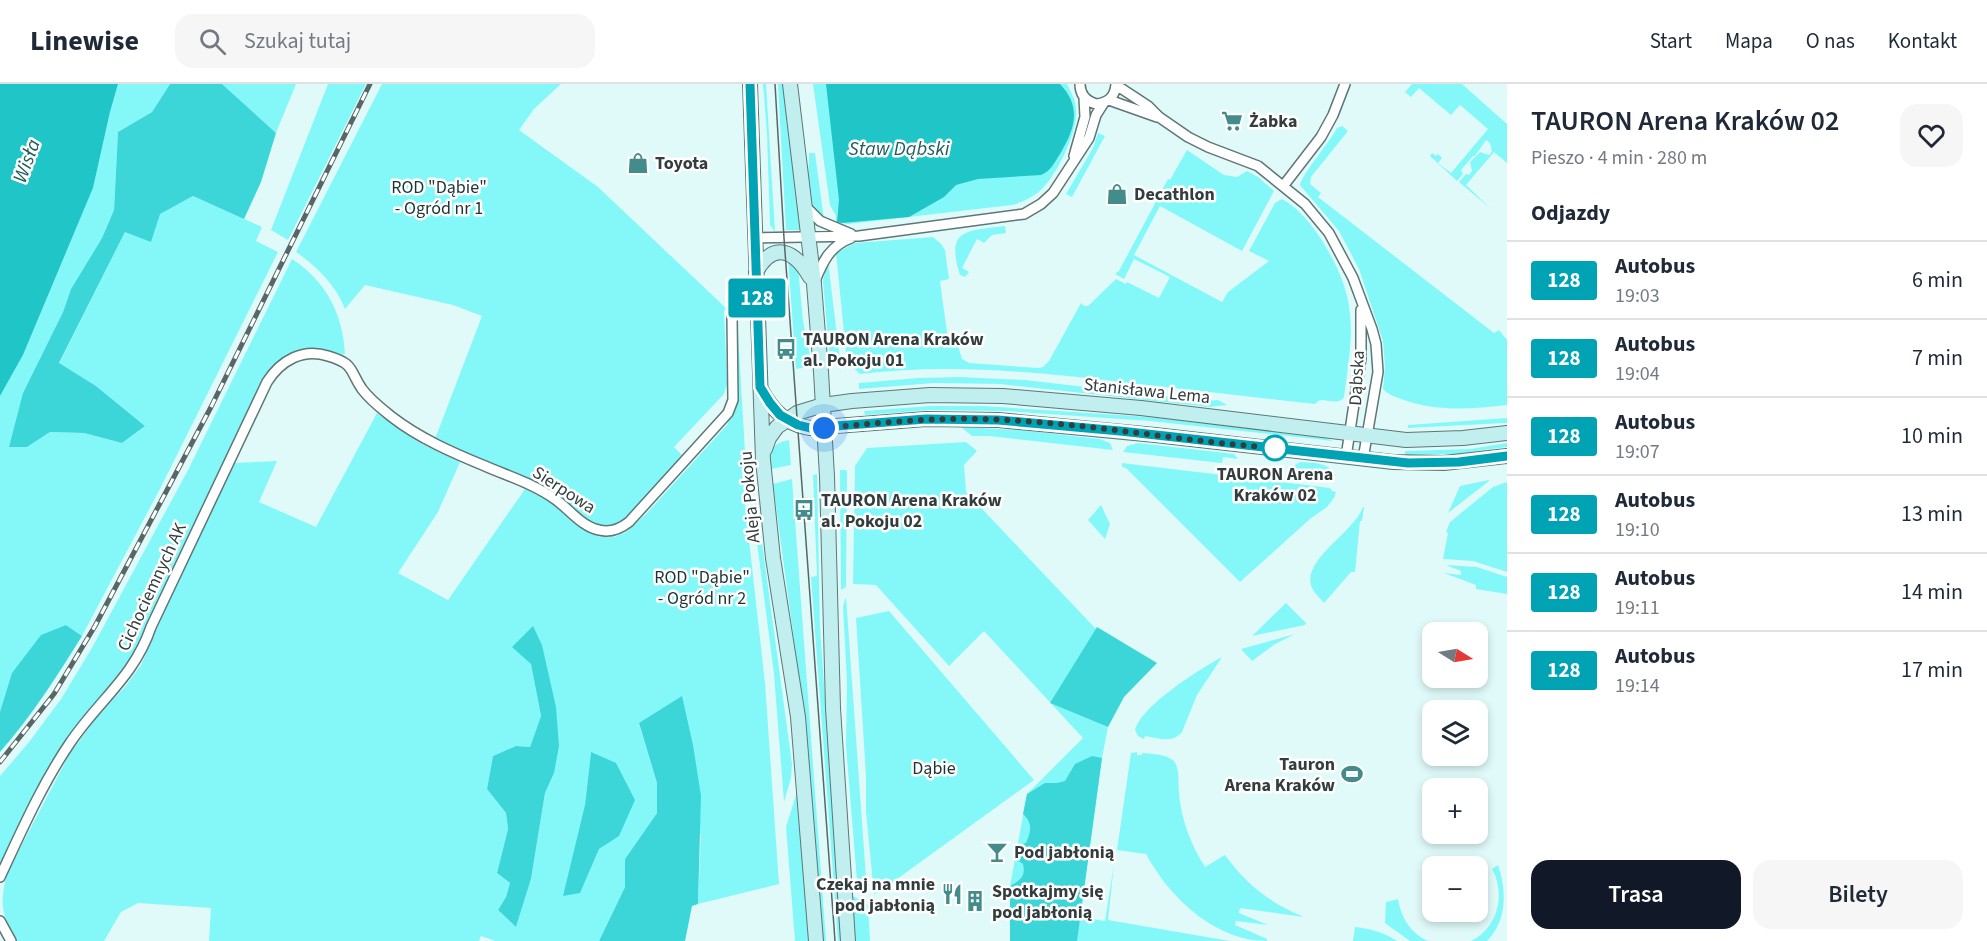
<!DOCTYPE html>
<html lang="pl">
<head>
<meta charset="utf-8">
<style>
	body { margin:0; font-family:"Source Sans 3",sans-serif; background:#f6f6f7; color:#1f2937; height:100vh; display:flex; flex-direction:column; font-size:22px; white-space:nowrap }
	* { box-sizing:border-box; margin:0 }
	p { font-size:20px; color:#747a83 }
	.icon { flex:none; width:33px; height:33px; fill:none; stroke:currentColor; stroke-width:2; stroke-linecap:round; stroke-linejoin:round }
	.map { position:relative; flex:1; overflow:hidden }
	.drawer { display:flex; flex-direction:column; background:#fff; width:480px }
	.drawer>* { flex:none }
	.badge { padding:0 12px; border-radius:4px; font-size:21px; line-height:39px }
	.needle { width:39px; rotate:101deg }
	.tools { position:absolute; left:1422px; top:538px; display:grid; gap:12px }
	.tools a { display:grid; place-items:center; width:66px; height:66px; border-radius:12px; background:#fff; box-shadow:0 3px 9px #0003; font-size:30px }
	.you { position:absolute; width:30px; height:30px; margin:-15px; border:4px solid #fff; border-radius:50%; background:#1a73e8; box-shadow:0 0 0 9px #1a73e833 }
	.map>.badge { position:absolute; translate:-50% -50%; box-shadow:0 0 0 3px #fff }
	h2 { padding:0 24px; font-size:22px; line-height:54px }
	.round { display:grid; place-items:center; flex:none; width:63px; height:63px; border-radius:18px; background:#f6f6f7 }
	.headline { display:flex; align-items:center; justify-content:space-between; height:102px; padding:0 24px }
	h1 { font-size:28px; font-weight:600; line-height:45px }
	.cta { display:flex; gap:12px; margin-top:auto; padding:12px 24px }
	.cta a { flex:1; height:69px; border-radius:18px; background:#111827; color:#fff; font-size:24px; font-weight:600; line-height:69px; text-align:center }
	.cta a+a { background:#f6f6f7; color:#1f2937 }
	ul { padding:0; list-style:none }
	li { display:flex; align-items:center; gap:18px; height:78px; padding:0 24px; border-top:2px solid #e0e1e3 }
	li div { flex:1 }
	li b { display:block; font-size:22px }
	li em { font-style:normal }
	li .badge { min-width:66px; font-weight:700; text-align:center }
	header { display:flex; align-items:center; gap:36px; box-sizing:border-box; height:84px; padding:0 30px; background:#fff; border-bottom:2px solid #e0e1e3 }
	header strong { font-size:28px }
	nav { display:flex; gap:33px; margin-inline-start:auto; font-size:21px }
	.search { width:420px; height:54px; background:#f6f6f7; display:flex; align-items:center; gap:15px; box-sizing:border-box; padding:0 21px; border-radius:18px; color:#747a83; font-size:22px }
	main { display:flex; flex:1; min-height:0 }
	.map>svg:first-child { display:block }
</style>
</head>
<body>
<header>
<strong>Linewise</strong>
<div class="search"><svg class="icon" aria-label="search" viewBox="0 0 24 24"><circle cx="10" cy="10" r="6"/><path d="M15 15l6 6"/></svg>Szukaj tutaj</div>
<nav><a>Start</a><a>Mapa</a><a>O nas</a><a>Kontakt</a></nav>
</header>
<main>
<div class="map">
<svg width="1507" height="857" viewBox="0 0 1507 857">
	<rect width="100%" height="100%" fill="#e0fafa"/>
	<path fill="#84f8f9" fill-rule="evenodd" d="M118,0h52l-18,28 -34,20 -4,78 -12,28 -31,51 -8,23 -40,81 4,54 23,-15 34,1 38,10 23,-17 -49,-40 -37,-22 66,-132 68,-36 69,31 -6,14 22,11 -116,233 -80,151 -16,-11 -66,87v-316l23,-41 70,-167 17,-76z
		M222,0h74l-20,49z
		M328,0h38l-78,156 -17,-10z
		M382,0h179l-27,25 -15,21 79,57 129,122 -3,2 3,73 -3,10 -50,53 8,8 -56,63 -8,6 -10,3 -10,-2 -10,-5 -31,-25 -25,-15 -97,-41 47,-123 -29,-11 -88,-20 -20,24c-10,-25 -28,-42 -49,-57z
		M763,0h3l9,148 -5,-7 -3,-91z
		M778,0h6l16,138 -1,8h-13z
		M813,0h254c4,8 9,17 9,26 2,22 -19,65 -35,80 -8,7 -18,12 -29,15l-164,19 -12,-2v-6l-6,-11z
		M1412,0h50l45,40v39l-13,-11 -28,33 25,24 -32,-27 7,-8 3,1 3,-4 -2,-9 10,-10 9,3 3,-3 -2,-9 -4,-3 -11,16h-2l-12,14 2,4 -6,7 -27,-25 2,-3 4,3 2,-2 4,4 -4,5 13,10 37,-44 -28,-24 -9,10 -32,-27 -8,9 -6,-5z
		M1342,42l6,5 -37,46 -1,7 11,9 -3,4 176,136 5,-3 8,10v65c-35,4 -69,7 -103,-5 -8,-3 -16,-5 -21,-11l2,-22 -2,-26 -24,-72 -20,-38 -39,-46c2,-11 30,-43 37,-57z
		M1098,49l7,3 -33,61 -6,-3 27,-46z
		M1187,66l37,25 13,2 10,-6 11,6 16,14 -32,60 -82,-45 -26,49 88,47 6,-10 41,-31 -20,-10 26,-48 7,-4c17,9 31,27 41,43 36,59 30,89 21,155 -5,8 -15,3 -24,3l-5,4c-62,-7 -124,-14 -186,-21 -89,-11 -179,-20 -269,-9l-13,-12 -11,-109 19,-10 78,-6 8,7 4,6 4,29 -9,2 9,66 9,-1 4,13 7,4 69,5 5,-1 6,-6 32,-58 3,3h4l28,-27 10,5 1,-2 32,16 11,-21 -36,-18 -10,20 -9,-5 4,-3 49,-92 2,1z
		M809,69h6l9,67c-22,-16 -15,-42 -15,-67z
		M1005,142l1,7 -14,2 -8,8 -7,-4 -15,29 7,4 -4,5 -5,-2c-15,-47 7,-44 45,-49z
		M788,173l10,10 5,54 9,45 -16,3z
		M292,175c34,22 51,55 53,95 -7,2 -16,-3 -24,-5 -22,-3 -41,8 -55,25l-78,162 -55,119 -63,80 -13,21 -57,112v-92l29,-34 32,-43 32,-53 95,-176z
		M828,177l12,99 -10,3 -7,-83z
		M737,232l11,187 -3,1 20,179 14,201 -81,20 3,-69 -62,-111 18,59v30l-32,46v28l-26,54h-104l-14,-5 -2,5h-270l2,-33 -73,-5 -17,9 -17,29h-86c-18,-25 -18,-39 -11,-68l62,-118 31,-42 25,-26 16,-22 41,-93 53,-109 42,-2 -18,41 57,25 61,-114 45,31 38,18 -22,50 -40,61 50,27 77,-111 19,9 43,33 13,6h14l12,-5 21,-19 80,-88 10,-25 -2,-81zM531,580l23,109 -9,20 -14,86 -15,48 -18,-17 8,-13 4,-14 -13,-10 11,-44 -2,-16 -19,-24 6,-33 23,-10 14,1 11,-31zM591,668l28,83 -20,14 -14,-44z
		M960,293l65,3 182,21 11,-1 9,5 -18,2 -209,-23 -66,-1 -75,6v-6l59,-5z
		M930,322h53l167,11 175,21 9,3 -184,-20 -143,-10 -78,-1 -64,5 -1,-4z
		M1507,334v5h-3l-96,5v-3z
		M961,343l59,3 80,9 10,4 3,7 -124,-14h-17z
		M789,356l2,25 -20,4c-1,-18 -1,-25 18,-29z
		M966,358l11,9 -13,14 2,27 130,137 -45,74 57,24 -6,31 -22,159 25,4 9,-57 -6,56 122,21h-220v-55l17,-92 56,-56 -99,-107 -35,35 -73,-81 -23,-1 2,-118 12,-18z
		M1138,359l96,11 4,5 -15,-2 -1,6 -99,-11 4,-6z
		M1507,359v4l-52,7 -50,1v-4l65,-2z
		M1300,378c14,1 29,0 36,14l-42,-5v-5z
		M1122,379l208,25 2,3 4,1 -2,6 -7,9 -17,12 -70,63 -114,-114 -4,-1z
		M840,386h6l1,1 -1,116 -5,3z
		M817,390l3,153 22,314h-4l-27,-364 6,-1 -4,-101z
		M792,395l34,462h-4l-18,-226 -31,-231z
		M1489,396v1l-41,32 12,-27z
		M1507,398v90l-34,-11 -30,-2 5,-26 -2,-1 4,-10 43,-35z
		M1101,421l9,19 -5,15 -17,-19z
		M1363,423h1l-2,14h-2l-5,51h-4l-27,31c-4,-5 -9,-9 -12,-15 -12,-28 41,-54 51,-81z
		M757,459h5l30,221 -1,14 -7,24 -10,-128z
		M1446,481l31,2 30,10v17l-31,-5v-4l-32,-12 17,2v-4z
		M846,513c7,98 14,197 21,295l-8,-6 -2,-5 -11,-135 1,-63 -4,-77z
		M1286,519l20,20 -1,2 -53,11z
		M889,527l145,169 -155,112 -5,2 -8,-82v-36l-10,-158z
		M1295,550l-20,10 -23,17 -11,-12z
		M1222,573l-25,38 -15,37c-10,12 -24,6 -37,4l-1,3 -6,-3 -3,-6c7,-25 65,-61 87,-73z
		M1137,668v3h5v-2c10,1 25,1 32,8 6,8 4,22 5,32 2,26 12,52 26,74l20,-12c22,30 45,48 79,62l-64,-9 -1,5 29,12 -32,-4 -1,4 32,14v2c-52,0 -98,-44 -121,-87l-29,-4 14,-97z
		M797,708l13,149h-15l-9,-114z
		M1498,781c9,26 9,56 -11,76h-16c27,-13 35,-47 21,-72z
		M851,811l17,9 2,37h-16z
		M1398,815c3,18 12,34 30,42h-18l-25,-18 1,-21z
		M1355,843c16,2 29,5 42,14h-44z"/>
	<path fill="#3dd6d8" d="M170,0h52l54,49 -15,49 -17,37 -51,-23 -33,18 -9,28 -26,-10 -66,131 37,23 49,40 -23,17 -38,-10 -34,-1 -23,15h-18l14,-54 40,-81 8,-23 31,-51 12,-28 4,-78 34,-20z
		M66,541l16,11c-25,40 -50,80 -82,116v-40l12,-39 29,-38z
		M533,542l9,19 14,62 3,39 -5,27 -9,20 -14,86 -15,48 -18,-17 8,-13 4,-14 -13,-10 11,-44 -2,-16 -19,-24 6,-33 23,-10 14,1 11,-31 -10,-52 -19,-17z
		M1097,543l60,36 -33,34 -16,30 -58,-24z
		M682,612l11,49 8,51 -3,108 -6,2 -7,35h-86l26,-54v-28l32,-46v-30l-18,-60z
		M591,668l25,11 19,37 -16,36 -20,13 -19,44 -17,3 22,-91z
		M1092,672l10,2 -25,183h-67v-55c10,-6 16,-9 13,-22l-9,-6 3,-13 9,-2c5,-11 7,-20 -3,-29l4,-20 18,-11h12l8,-2 10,-17z"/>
	<path fill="#1fc5c7" d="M0,0h118l-8,28 -17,76 -70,167 -23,41z
		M826,0h234c22,23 15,45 0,70 -6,9 -9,17 -19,21l-63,4 -22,6 -12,12 -35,20 -67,6 -5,-1 2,-22z"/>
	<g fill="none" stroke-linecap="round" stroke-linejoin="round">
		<defs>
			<path id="street" d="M1080,0c0,11 6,17 16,20 12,-1 19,-7 20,-20
				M1116,1l32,21 11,11 29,20 20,10 50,19 47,38 24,29 24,45 19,51 4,15 2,28 -15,87
				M1109,16l48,17
				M1074,72l11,-39 -1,-19
				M1284,101l37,-48 12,-22 12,-31
				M805,122l15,15 31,13
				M755,154l104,-2 165,-22 17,-10 12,-11 36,-55 7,-23 7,-11
				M815,197c8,-20 15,-35 36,-43
				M1346,373l15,-99v-48
				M0,793c21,-45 42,-93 70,-134 29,-43 64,-66 81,-116l116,-245c14,-22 36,-34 61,-26 27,8 21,14 34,33 8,11 20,20 30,28 27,21 61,36 93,49 23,10 49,18 70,33 14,10 27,28 44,31 11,3 21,-1 30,-8l99,-109 5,-13 -1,-84 5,-9 20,-2
				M0,837l11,20"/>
			<path id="secondary" d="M750,0l13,376 10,98 25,159 18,224
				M790,0l24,200 7,88 6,104 6,232 15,233
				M756,188c18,-32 39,-21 54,5
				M761,305c10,20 26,36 49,39l116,-9 72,1 157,15 238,27 51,1 63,-7
				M765,365l4,-11 8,-11 20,-14 26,-8 29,-4 78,-6 73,1 138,12 265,32 57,-2 44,-5"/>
		</defs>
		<use href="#street" stroke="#5f7676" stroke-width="12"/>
		<use href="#secondary" stroke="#5f7676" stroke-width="16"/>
		<use href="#street" stroke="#fff" stroke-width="9"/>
		<use href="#secondary" stroke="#c1eeee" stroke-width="14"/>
		<path stroke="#596666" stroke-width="1.5" d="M775,0l9,154 51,703"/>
		<defs>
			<path id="rail" d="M0,678l54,-68 41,-68 116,-219 159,-323"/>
		</defs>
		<use href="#rail" stroke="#596666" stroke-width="5"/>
		<use href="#rail" stroke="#fff" stroke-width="3" stroke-dasharray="9" stroke-linecap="butt"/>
	</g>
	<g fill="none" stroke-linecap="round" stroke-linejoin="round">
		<defs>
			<path id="line" d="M750,0l10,303 10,16 10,12 18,10 12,3 116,-9 72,1 122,11 288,32 51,-1 48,-6"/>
		</defs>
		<use href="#line" stroke="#fff" stroke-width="14"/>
		<use href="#line" stroke="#00a3b4" stroke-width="9"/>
		<path stroke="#333d3d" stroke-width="6" stroke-dasharray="0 10.8" d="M824,344c52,-5 103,-10 155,-9 99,2 197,22 296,29"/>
	</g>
	<defs>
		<symbol id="supermarket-bare" viewBox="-9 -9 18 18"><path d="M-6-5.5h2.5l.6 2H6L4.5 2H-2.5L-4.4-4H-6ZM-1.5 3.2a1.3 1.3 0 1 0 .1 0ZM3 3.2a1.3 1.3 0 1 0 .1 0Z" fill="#448c8c" stroke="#fff" stroke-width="2.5" paint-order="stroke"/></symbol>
		<symbol id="shop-bare" viewBox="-9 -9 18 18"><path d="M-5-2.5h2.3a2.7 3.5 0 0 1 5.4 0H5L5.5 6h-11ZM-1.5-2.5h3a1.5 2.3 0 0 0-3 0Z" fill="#448c8c" stroke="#fff" stroke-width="2.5" paint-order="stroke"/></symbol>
		<symbol id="bus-bare" viewBox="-9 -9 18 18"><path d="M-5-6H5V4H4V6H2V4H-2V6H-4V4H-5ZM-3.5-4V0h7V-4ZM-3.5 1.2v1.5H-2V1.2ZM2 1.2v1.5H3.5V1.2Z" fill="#448c8c" stroke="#fff" stroke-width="2.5" paint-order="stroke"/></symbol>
		<symbol id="stadium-bare" viewBox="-9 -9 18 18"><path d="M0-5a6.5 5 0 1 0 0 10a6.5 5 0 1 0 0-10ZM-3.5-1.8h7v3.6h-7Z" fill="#448c8c" stroke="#fff" stroke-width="2.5" paint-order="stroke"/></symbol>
		<symbol id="bar-bare" viewBox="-9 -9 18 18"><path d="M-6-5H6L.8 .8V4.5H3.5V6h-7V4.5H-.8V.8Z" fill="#448c8c" stroke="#fff" stroke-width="2.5" paint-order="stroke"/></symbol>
		<symbol id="restaurant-bare" viewBox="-9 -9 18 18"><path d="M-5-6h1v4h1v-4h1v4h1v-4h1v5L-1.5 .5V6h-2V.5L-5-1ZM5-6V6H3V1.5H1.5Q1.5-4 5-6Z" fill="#448c8c" stroke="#fff" stroke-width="2.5" paint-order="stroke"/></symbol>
		<symbol id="building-bare" viewBox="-9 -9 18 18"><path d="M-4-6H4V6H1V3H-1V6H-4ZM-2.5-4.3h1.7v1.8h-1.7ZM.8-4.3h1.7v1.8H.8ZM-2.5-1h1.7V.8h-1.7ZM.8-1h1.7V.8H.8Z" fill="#448c8c" stroke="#fff" stroke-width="2.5" paint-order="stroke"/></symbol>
	</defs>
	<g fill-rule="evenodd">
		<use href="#supermarket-bare" x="1217" y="22" width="30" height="30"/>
		<use href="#shop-bare" x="623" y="64" width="30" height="30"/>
		<use href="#shop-bare" x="1102" y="95" width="30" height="30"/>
		<use href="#bus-bare" x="771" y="250" width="30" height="30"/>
		<use href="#bus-bare" x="789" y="411" width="30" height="30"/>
		<use href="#stadium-bare" x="1337" y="675" width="30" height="30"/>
		<use href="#bar-bare" x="982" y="753" width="30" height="30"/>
		<use href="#restaurant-bare" x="937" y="795" width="30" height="30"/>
		<use href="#building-bare" x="960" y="802" width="30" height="30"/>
	</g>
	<circle fill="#fff" stroke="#00a3b4" stroke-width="3" cx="1275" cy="364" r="12"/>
	<g text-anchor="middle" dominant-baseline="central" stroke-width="5" stroke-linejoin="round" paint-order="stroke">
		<g font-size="18" font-weight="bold" fill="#333d3d" stroke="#fff" text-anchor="start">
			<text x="1249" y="37">Żabka</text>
			<text x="655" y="79">Toyota</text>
			<text x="1134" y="110">Decathlon</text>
			<text x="803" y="255">TAURON Arena Kraków<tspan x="803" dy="21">al. Pokoju 01</tspan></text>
			<text x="821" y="416">TAURON Arena Kraków<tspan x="821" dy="21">al. Pokoju 02</tspan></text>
			<text x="1335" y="680" text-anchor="end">Tauron<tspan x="1335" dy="21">Arena Kraków</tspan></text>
			<text x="1014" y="768">Pod jabłonią</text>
			<text x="935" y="800" text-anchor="end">Czekaj na mnie<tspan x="935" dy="21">pod jabłonią</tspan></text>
			<text x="992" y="807">Spotkajmy się<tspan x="992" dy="21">pod jabłonią</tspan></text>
		</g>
		<g font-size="18" fill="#1c3434" stroke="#fff">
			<text x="439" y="103">ROD "Dąbie"<tspan x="439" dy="21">- Ogród nr 1</tspan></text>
			<text x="702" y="493">ROD "Dąbie"<tspan x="702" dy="21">- Ogród nr 2</tspan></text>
			<text x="934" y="684">Dąbie</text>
		</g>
		<g font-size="18" fill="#333d3d" stroke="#fff">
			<text transform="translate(1357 294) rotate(-87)">Dąbska</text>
			<text transform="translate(1147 307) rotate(6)">Stanisława Lema</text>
			<text transform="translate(564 406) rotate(33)">Sierpowa</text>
			<text transform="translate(750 413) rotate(-95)">Aleja Pokoju</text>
			<text transform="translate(152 503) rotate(-65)">Cichociemnych AK</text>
		</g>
		<g font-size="18" font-weight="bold" fill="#333d3d" stroke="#fff">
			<text x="1275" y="390">TAURON Arena<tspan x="1275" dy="21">Kraków 02</tspan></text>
		</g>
		<g font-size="20" font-style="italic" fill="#205d5d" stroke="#fff">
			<text x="899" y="65">Staw Dąbski</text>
			<text transform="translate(27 77) rotate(-70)">Wisła</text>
		</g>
	</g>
</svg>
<div class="tools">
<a><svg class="needle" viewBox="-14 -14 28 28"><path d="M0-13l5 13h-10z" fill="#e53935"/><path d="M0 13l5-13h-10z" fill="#747a83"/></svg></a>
<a><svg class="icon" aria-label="layers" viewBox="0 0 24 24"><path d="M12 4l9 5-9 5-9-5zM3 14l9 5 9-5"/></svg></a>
<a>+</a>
<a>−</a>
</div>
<div class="you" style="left:824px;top:344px"></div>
<b class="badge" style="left:757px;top:214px;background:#00a3b4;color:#fff">128</b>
</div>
<section class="drawer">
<div class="headline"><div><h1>TAURON Arena Kraków 02</h1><p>Pieszo · 4 min · 280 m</p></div><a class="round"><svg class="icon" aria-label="heart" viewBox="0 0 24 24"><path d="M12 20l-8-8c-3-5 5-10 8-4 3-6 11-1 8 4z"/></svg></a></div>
<h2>Odjazdy</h2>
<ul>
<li><span class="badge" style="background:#00a3b4;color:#fff">128</span><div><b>Autobus</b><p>19:03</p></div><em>6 min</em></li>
<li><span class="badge" style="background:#00a3b4;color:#fff">128</span><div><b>Autobus</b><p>19:04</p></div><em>7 min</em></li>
<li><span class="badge" style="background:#00a3b4;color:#fff">128</span><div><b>Autobus</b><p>19:07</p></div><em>10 min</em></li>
<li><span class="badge" style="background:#00a3b4;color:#fff">128</span><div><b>Autobus</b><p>19:10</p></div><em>13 min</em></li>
<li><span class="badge" style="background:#00a3b4;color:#fff">128</span><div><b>Autobus</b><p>19:11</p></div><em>14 min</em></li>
<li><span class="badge" style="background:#00a3b4;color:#fff">128</span><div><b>Autobus</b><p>19:14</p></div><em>17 min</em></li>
</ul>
<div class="cta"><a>Trasa</a><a>Bilety</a></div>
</section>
</main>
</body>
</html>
